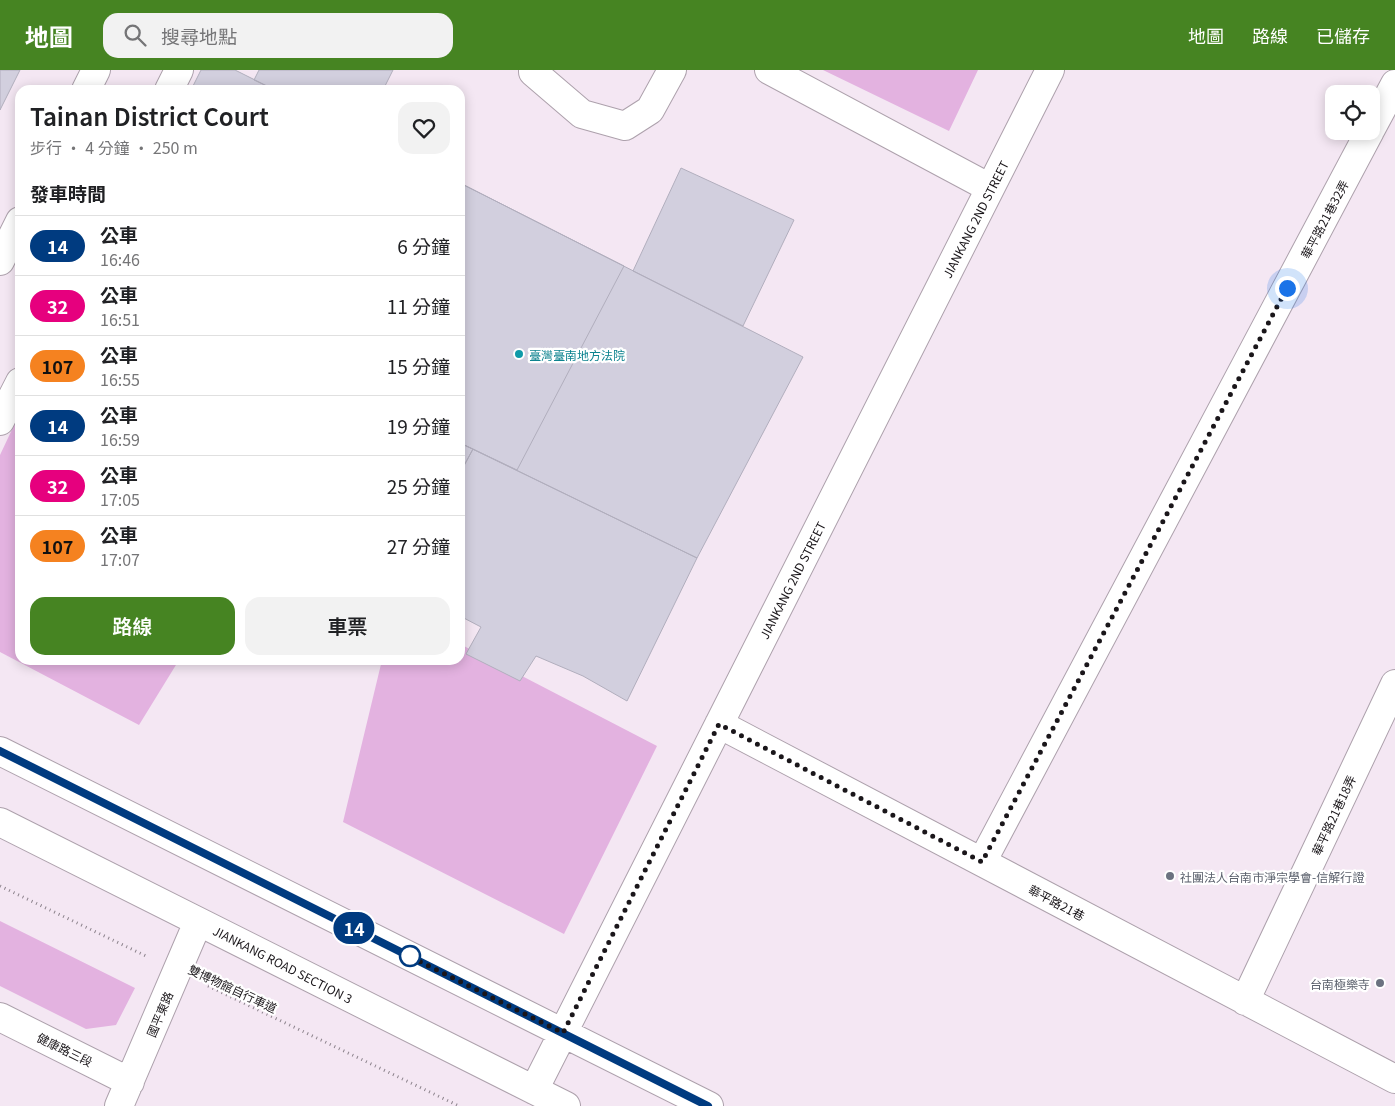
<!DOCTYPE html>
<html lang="zh-TW">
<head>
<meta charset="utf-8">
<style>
	body { margin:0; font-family:Georgia,"Noto Sans TC",serif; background:#f2f2f2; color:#202124; height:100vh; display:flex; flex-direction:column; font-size:19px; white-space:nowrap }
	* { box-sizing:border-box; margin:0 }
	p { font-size:16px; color:#757577 }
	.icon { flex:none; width:28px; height:28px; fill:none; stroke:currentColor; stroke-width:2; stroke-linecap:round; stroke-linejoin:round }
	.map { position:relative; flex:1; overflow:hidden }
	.side { position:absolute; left:15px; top:15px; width:450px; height:580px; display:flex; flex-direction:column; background:#fff; border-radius:15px; box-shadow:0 2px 12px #0003 }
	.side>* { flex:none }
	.badge { padding:0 10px; border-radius:16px; font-size:18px; line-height:32px }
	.fabs { position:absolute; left:1325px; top:15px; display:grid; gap:10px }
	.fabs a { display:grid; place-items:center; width:55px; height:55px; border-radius:10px; background:#fff; box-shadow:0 2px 12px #0003; font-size:25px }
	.you { position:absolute; width:25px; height:25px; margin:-12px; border:4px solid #fff; border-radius:50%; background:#1a73e8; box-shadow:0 0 0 8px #1a73e833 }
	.map>.badge { position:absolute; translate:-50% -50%; box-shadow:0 0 0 2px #fff }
	h2 { padding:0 15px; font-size:19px; line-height:45px }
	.round { display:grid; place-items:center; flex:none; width:52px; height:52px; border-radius:15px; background:#f2f2f2 }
	.headline { display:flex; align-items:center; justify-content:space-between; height:85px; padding:0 15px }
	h1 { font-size:24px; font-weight:600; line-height:38px }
	.primary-button { display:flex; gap:10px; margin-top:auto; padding:10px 15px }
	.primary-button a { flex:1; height:58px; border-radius:15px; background:#468422; color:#fff; font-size:20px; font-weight:600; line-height:58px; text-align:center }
	.primary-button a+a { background:#f2f2f2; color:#202124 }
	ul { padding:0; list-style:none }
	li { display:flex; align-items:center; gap:15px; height:60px; padding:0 15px; border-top:1px solid #e0e0e0 }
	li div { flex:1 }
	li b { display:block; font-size:19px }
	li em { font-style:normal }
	li .badge { min-width:55px; font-weight:700; text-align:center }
	header { display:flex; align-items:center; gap:30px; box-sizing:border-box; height:70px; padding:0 25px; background:#468422; color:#fff }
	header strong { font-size:24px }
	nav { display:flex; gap:28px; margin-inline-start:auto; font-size:18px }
	.search { width:350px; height:45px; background:#f2f2f2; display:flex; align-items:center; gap:12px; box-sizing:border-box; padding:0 18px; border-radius:15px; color:#757577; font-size:19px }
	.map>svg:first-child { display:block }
</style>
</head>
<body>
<header>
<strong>地圖</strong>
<div class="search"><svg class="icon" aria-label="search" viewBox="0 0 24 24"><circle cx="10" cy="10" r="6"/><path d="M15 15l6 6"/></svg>搜尋地點</div>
<nav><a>地圖</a><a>路線</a><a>已儲存</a></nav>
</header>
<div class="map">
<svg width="1395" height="1036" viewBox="0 0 1395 1036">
	<rect width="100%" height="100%" fill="#f4e7f3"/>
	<path fill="#e3b2e0" d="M823,0h155l-29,61z
		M17,349l3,2v239h159l-40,65 -139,-73v-197z
		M460,574l197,102 -93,188 -221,-112 39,-162h78z
		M0,851l135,67 -19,37 -30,4 -86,-43z"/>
	<path fill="#d2cfde" stroke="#b1aebd" d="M0,0h20l-20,40z
		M201,0h34l40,20h-84z
		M259,0h134l-10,20h-108l-21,-10z
		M681,98l113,52 -51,106 -110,-55z
		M460,113l343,174 -106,201 -237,-115z
		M460,113l164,83 -107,204 -57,-27z
		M460,373l13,6 -13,24z
		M473,379l224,109 -70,143 -44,-25 -47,-20 -16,25 -54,-27 15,-27 -21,-11v-143z"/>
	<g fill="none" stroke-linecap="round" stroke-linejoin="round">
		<defs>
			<path id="minor" d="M533,0v2l49,42 43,12 25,-16 22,-40
				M769,0l221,118
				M86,20l10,-20
				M169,20l10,-20
				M1371,59l24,-45
				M0,191l20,-40
				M0,351l20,-39
				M719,654l676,355
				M0,681l709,355
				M0,752l566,284
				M982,792l388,-731
				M1245,931l150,-317
				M0,947l130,65
				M534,1020l516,-1020
				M119,1036l79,-184"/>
		</defs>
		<use href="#minor" stroke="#ada1ac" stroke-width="30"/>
		<path stroke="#8c838c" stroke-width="3" stroke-dasharray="1 4" stroke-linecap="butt" d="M0,816l146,70
			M208,916l251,120"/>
		<use href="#minor" stroke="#fff" stroke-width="28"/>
	</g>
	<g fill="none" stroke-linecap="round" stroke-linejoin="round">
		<defs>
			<path id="line" d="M0,681l708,355"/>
		</defs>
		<use href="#line" stroke="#fff" stroke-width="11"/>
		<use href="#line" stroke="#003b80" stroke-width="8"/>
		<path stroke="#1a161a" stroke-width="5" stroke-dasharray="0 9" d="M410,886l-7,-3 160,80 156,-309 263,138 305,-574"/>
	</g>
	<circle fill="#0f9aa8" stroke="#fff" stroke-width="2" cx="519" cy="284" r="5"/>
	<g fill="#6b7280" stroke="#fff" stroke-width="2">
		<circle cx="1170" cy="806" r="5"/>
		<circle cx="1380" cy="913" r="5"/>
	</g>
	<circle fill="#fff" stroke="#003b80" stroke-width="2.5" cx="410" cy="886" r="10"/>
	<g text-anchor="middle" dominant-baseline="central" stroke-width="4.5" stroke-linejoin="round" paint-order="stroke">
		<g font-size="12" fill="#1a161a" stroke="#fff">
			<text transform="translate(975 149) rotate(-63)">JIANKANG 2ND STREET</text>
			<text transform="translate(1324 149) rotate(-62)">華平路21巷32弄</text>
			<text transform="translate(792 510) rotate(-63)">JIANKANG 2ND STREET</text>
			<text transform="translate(1333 745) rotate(-65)">華平路21巷18弄</text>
			<text transform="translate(1057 832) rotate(28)">華平路21巷</text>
			<text transform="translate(283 894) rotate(27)">JIANKANG ROAD SECTION 3</text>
			<text transform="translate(233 918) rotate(25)">雙博物館自行車道</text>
			<text transform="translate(159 944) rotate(-67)">國平東路</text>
			<text transform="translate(65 979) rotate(26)">健康路三段</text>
		</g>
		<g font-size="12" fill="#0d838f" stroke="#fff" text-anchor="start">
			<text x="529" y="284">臺灣臺南地方法院</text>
		</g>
		<g font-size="12" fill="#5b616d" stroke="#fff" text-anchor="start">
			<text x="1180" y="806">社團法人台南市淨宗學會-信解行證</text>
			<text x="1370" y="913" text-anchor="end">台南極樂寺</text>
		</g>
	</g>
</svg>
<div class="fabs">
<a><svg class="icon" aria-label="locate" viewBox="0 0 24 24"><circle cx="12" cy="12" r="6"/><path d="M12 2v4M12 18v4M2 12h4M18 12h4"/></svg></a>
</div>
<div class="you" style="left:1287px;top:218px"></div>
<b class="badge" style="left:354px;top:858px;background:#003b80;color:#fff">14</b>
<section class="side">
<div class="headline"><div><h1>Tainan District Court</h1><p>步行 · 4 分鐘 · 250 m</p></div><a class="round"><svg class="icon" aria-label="heart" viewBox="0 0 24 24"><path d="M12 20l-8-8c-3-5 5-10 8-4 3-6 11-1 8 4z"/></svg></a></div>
<h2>發車時間</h2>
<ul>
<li><span class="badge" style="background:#003b80;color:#fff">14</span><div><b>公車</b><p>16:46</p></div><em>6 分鐘</em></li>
<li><span class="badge" style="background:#e6007e;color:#fff">32</span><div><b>公車</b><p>16:51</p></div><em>11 分鐘</em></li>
<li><span class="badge" style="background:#f58220;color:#111">107</span><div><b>公車</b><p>16:55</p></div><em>15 分鐘</em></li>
<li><span class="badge" style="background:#003b80;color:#fff">14</span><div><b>公車</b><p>16:59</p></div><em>19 分鐘</em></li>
<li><span class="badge" style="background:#e6007e;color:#fff">32</span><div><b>公車</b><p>17:05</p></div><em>25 分鐘</em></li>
<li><span class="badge" style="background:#f58220;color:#111">107</span><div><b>公車</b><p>17:07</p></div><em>27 分鐘</em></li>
</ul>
<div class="primary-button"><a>路線</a><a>車票</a></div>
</section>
</div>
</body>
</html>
